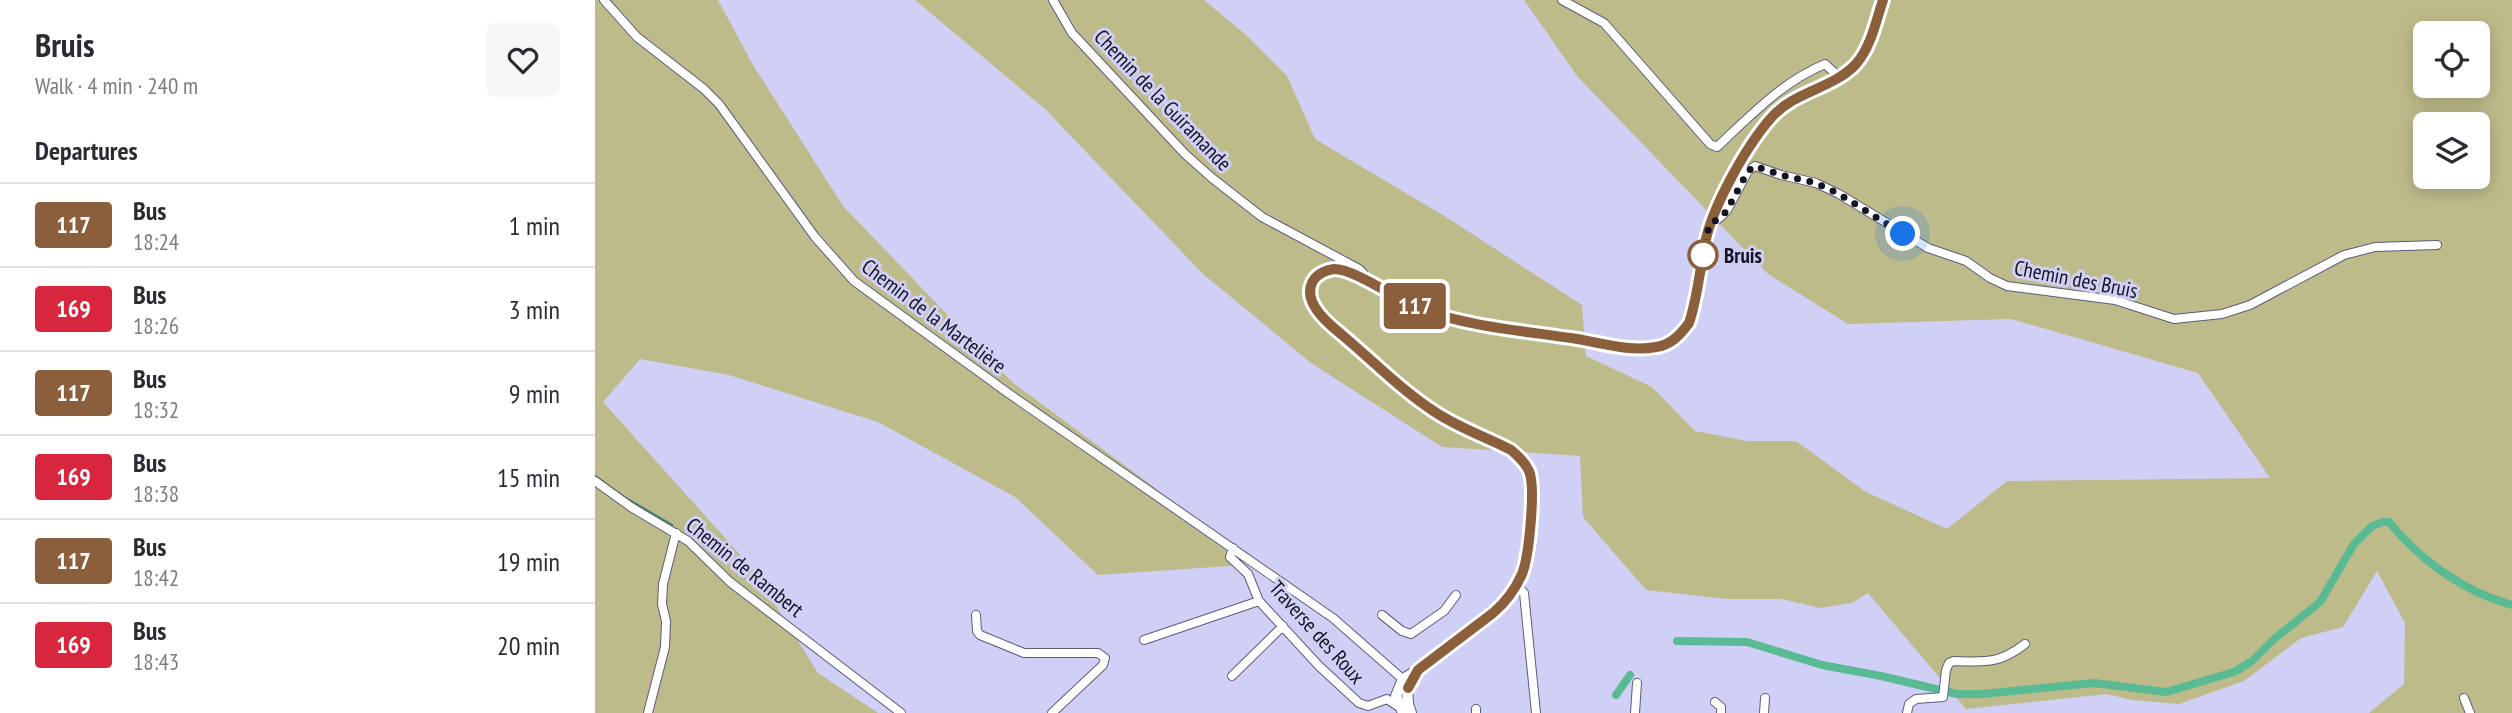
<!DOCTYPE html>
<html lang="en">
<head>
<meta charset="utf-8">
<style>
	body { margin:0; font-family:"PT Sans Narrow",sans-serif; background:#f7f7f7; color:#2b2b33; height:100vh; display:flex; flex-direction:column; font-size:26px; white-space:nowrap }
	* { box-sizing:border-box; margin:0 }
	p { font-size:23px; color:#7c7c81 }
	.icon { flex:none; width:38px; height:38px; fill:none; stroke:currentColor; stroke-width:2; stroke-linecap:round; stroke-linejoin:round }
	.map { position:relative; flex:1; overflow:hidden }
	.panel { display:flex; flex-direction:column; background:#fff; width:595px }
	.panel>* { flex:none }
	.badge { padding:0 14px; border-radius:5px; font-size:24px; line-height:46px }
	.buttons { position:absolute; left:1818px; top:21px; display:grid; gap:14px }
	.buttons a { display:grid; place-items:center; width:77px; height:77px; border-radius:10px; background:#fff; box-shadow:0 4px 18px #0003; font-size:35px }
	.you { position:absolute; width:35px; height:35px; margin:-18px; border:5px solid #fff; border-radius:50%; background:#1a73e8; box-shadow:0 0 0 10px #1a73e833 }
	.map>.badge { position:absolute; translate:-50% -50%; box-shadow:0 0 0 4px #fff }
	h2 { padding:0 35px; font-size:26px; line-height:63px }
	.round { display:grid; place-items:center; flex:none; width:74px; height:74px; border-radius:10px; background:#f7f7f7 }
	.summary { display:flex; align-items:center; justify-content:space-between; height:119px; padding:0 35px }
	h1 { font-size:33px; font-weight:700; line-height:52px }
	ul { padding:0; list-style:none }
	li { display:flex; align-items:center; gap:21px; height:84px; padding:0 35px; border-top:2px solid #e1e1e2 }
	li div { flex:1 }
	li b { display:block; font-size:26px }
	li em { font-style:normal }
	li .badge { min-width:77px; font-weight:700; text-align:center }
	main { display:flex; flex:1; min-height:0 }
	.map>svg:first-child { display:block }
</style>
</head>
<body>
<main>
<section class="panel">
<div class="summary"><div><h1>Bruis</h1><p>Walk · 4 min · 240 m</p></div><a class="round"><svg class="icon" aria-label="heart" viewBox="0 0 24 24"><path d="M12 20l-8-8c-3-5 5-10 8-4 3-6 11-1 8 4z"/></svg></a></div>
<h2>Departures</h2>
<ul>
<li><span class="badge" style="background:#8b5e3c;color:#fff">117</span><div><b>Bus</b><p>18:24</p></div><em>1 min</em></li>
<li><span class="badge" style="background:#d7263d;color:#fff">169</span><div><b>Bus</b><p>18:26</p></div><em>3 min</em></li>
<li><span class="badge" style="background:#8b5e3c;color:#fff">117</span><div><b>Bus</b><p>18:32</p></div><em>9 min</em></li>
<li><span class="badge" style="background:#d7263d;color:#fff">169</span><div><b>Bus</b><p>18:38</p></div><em>15 min</em></li>
<li><span class="badge" style="background:#8b5e3c;color:#fff">117</span><div><b>Bus</b><p>18:42</p></div><em>19 min</em></li>
<li><span class="badge" style="background:#d7263d;color:#fff">169</span><div><b>Bus</b><p>18:43</p></div><em>20 min</em></li>
</ul>
</section>
<div class="map">
<svg width="1917" height="713" viewBox="0 0 1917 713">
	<rect width="100%" height="100%" fill="#d0cff5"/>
	<path fill="#bebb8b" fill-rule="evenodd" d="M0,0h123l35,65 90,141 169,176 142,105 90,78 -146,10 -83,-78 -137,-75 -149,-47 -89,-16 -37,43 150,167 65,104 60,40h-283z
		M320,0h289l42,35 41,41 28,63 131,78 136,88 4,51 66,31 43,44 52,10h49l70,51 81,37 60,-48 263,-3 -72,-105 -187,-54 -163,5 -80,-50 -191,-198 -53,-76h988v713h-143l35,-29 1,-61 -28,-52 -34,56 -42,11 -57,43 -65,23 -47,-4 -25,-6 -141,15 -98,-116 -16,10 -32,5 -39,-9h-54l-81,-9 -63,-73 -3,-61 -138,-9 -131,-84 -108,-89 -158,-165zM1830,33h53v53h-53zM1830,124h53v53h-53z"/>
	<g fill="none" stroke-linecap="round" stroke-linejoin="round">
		<path stroke="#458872" stroke-width="2.5" d="M0,476l29,21 48,28"/>
		<path stroke="#59ba94" stroke-width="8" d="M1082,641l70,1 75,23 59,11 76,18h25l112,-11 72,9 68,-20 18,-11 21,-21 47,-38 34,-58 18,-18 11,-4h6c31,38 75,70 123,83
			M1021,695l14,-20"/>
		<defs>
			<path id="street" d="M9,0l33,37 67,52 15,15 96,133 39,44 154,112 325,225 73,64
				M458,0l19,33 113,121 27,24 50,39 97,52 4,4v7
				M967,0l42,23 106,121 7,3c34,-32 65,-65 108,-83l14,13
				M1117,224l14,-12 22,-41 7,-5 26,9 35,8 23,11 89,54 38,13 24,17 17,8 108,14 59,19 48,-5 28,-9 94,-50 31,-8 62,-2
				M0,481l36,26 57,34 42,41 171,131
				M638,548l-3,9 18,17 11,27 60,65 40,37 9,3 19,-7 12,8
				M922,585l7,8 12,120
				M381,615l1,16 3,4 44,18h74l7,5 -2,7 -51,48
				M787,615l20,16 9,3 33,-23 12,-16
				M549,640l115,-39
				M637,676l51,-50
				M1869,698l6,15
				M1120,702l6,5v6
				M881,709v4
				M53,713l17,-66 1,-26 -4,-17 1,-20 13,-51
				M1040,713l2,-30
				M1169,713l1,-15
				M1312,713l2,-9 7,-5 27,-2 3,-27 3,-7 5,-2c32,1 45,3 71,-17"/>
			<path id="secondary" d="M808,713l-7,-17 7,-17 15,-9 75,-57c9,-9 18,-17 24,-29 10,-20 21,-93 12,-113 -4,-9 -11,-15 -18,-21 -25,-13 -52,-22 -76,-38 -34,-22 -64,-52 -94,-78 -15,-12 -43,-35 -25,-56 4,-5 11,-8 18,-9 21,0 64,31 87,40 46,17 97,20 145,28 28,5 61,15 90,10 15,-2 24,-12 33,-24 9,-27 11,-56 17,-84 8,-36 41,-93 65,-121 24,-26 62,-29 85,-54 15,-17 20,-43 27,-64
				M816,713c-7,-17 -3,-29 7,-43"/>
		</defs>
		<use href="#street" stroke="#5c5b7c" stroke-width="10"/>
		<use href="#secondary" stroke="#5c5b7c" stroke-width="12"/>
		<use href="#street" stroke="#fff" stroke-width="8"/>
		<use href="#secondary" stroke="#fff" stroke-width="10"/>
	</g>
	<g fill="none" stroke-linecap="round" stroke-linejoin="round">
		<defs>
			<path id="line" d="M813,688l10,-18 75,-57c13,-11 22,-23 29,-39 7,-17 14,-87 7,-103 -4,-9 -11,-15 -18,-21 -25,-13 -52,-22 -76,-38 -34,-22 -63,-52 -94,-78 -15,-12 -42,-35 -26,-56 5,-5 12,-8 19,-9 21,0 64,31 86,40 50,18 105,22 157,30 25,4 53,13 79,8 15,-2 24,-12 33,-24 9,-27 11,-56 17,-84 8,-35 41,-94 65,-121 23,-27 62,-29 85,-54 15,-17 20,-43 27,-64"/>
		</defs>
		<use href="#line" stroke="#fff" stroke-width="16"/>
		<use href="#line" stroke="#8b5e3c" stroke-width="10"/>
		<path stroke="#151421" stroke-width="7" stroke-dasharray="0 12.6" d="M1108,255l6,-29 17,-14 22,-41 7,-5 26,9 35,8 23,11 64,40"/>
	</g>
	<circle fill="#fff" stroke="#8b5e3c" stroke-width="3.5" cx="1108" cy="255" r="14"/>
	<g text-anchor="middle" dominant-baseline="central" stroke-width="6" stroke-linejoin="round" paint-order="stroke">
		<g font-size="21" fill="#151421" stroke="#d0cff5">
			<text transform="translate(568 100) rotate(46)">Chemin de la Guiramande</text>
			<text transform="translate(1481 279) rotate(11)">Chemin des Bruis</text>
			<text transform="translate(339 316) rotate(37)">Chemin de la Martelière</text>
			<text transform="translate(150 567) rotate(39)">Chemin de Rambert</text>
			<text transform="translate(722 632) rotate(48)">Traverse des Roux</text>
		</g>
		<g font-size="21" font-weight="bold" fill="#151421" stroke="#d0cff5" text-anchor="start">
			<text x="1129" y="255">Bruis</text>
		</g>
	</g>
</svg>
<div class="buttons">
<a><svg class="icon" aria-label="locate" viewBox="0 0 24 24"><circle cx="12" cy="12" r="6"/><path d="M12 2v4M12 18v4M2 12h4M18 12h4"/></svg></a>
<a><svg class="icon" aria-label="layers" viewBox="0 0 24 24"><path d="M12 4l9 5-9 5-9-5zM3 14l9 5 9-5"/></svg></a>
</div>
<div class="you" style="left:1308px;top:234px"></div>
<b class="badge" style="left:820px;top:306px;background:#8b5e3c;color:#fff">117</b>
</div>
</main>
</body>
</html>
